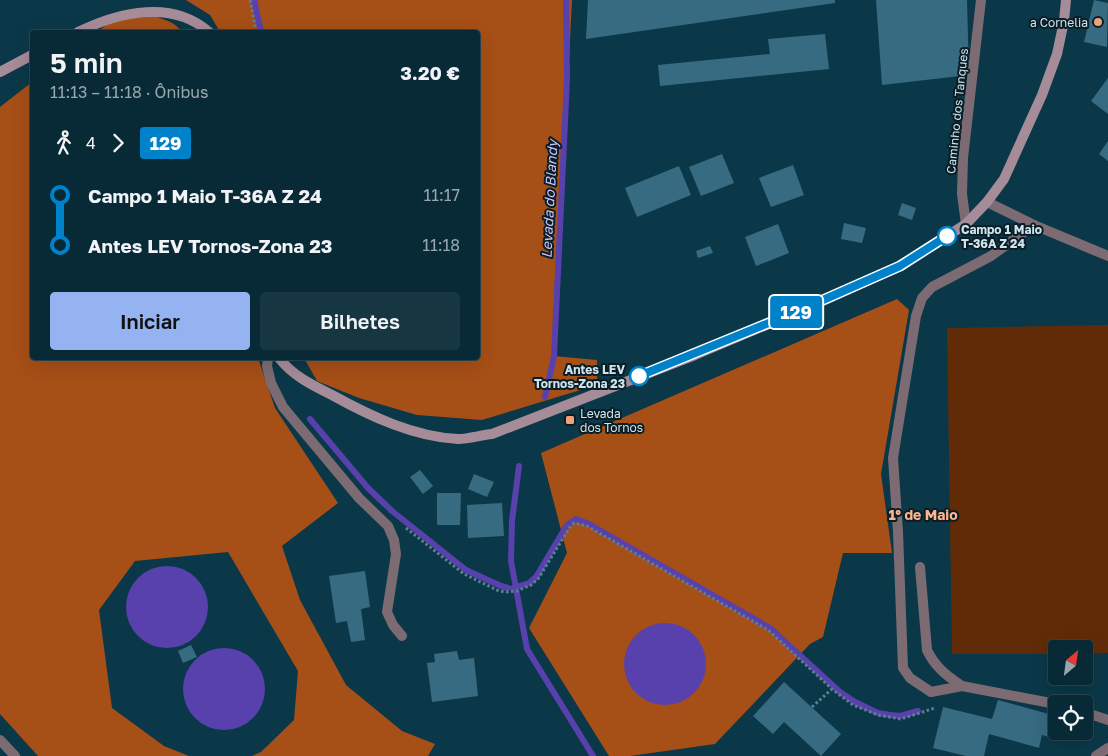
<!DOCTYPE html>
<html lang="pt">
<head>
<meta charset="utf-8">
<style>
	body { margin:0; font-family:"Golos Text",sans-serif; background:#163642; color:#f1f3f6; height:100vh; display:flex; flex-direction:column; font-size:19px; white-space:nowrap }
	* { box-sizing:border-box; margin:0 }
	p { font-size:16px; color:#98a7ad }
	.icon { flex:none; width:28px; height:28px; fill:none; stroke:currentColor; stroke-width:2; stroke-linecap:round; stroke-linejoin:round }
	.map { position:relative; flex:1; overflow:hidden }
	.side { position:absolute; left:30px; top:30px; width:450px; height:330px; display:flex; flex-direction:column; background:#082a36; border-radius:5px; box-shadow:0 5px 20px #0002,0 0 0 1px #294651 }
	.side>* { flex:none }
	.badge { padding:0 10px; border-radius:4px; font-size:18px; line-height:32px }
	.needle { width:32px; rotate:29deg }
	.controls { position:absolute; left:1048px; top:640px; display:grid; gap:10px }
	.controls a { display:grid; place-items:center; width:45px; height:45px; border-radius:5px; background:#082a36; box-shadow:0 5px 20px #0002,0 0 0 1px #294651; font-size:25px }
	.map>.badge { position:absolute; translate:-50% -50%; box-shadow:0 0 0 2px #fff }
	.legs { display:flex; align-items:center; gap:8px; height:55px; padding:0 20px; font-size:16px }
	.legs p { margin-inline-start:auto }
	.overview { display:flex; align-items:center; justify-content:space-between; height:85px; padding:0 20px }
	h1 { font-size:28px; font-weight:600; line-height:38px }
	.button { display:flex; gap:10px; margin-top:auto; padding:10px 20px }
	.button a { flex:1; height:58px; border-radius:5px; background:#95b2f1; color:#111; font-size:20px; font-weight:600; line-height:58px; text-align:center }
	.button a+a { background:#163642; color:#f1f3f6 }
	ul { padding:0 20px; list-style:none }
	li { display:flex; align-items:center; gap:18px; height:50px; font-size:19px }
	li i { display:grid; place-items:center; width:8px; height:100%; margin:0 6px; background:currentColor }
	li i::after { content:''; width:12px; height:12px; margin:-6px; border:4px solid; border-radius:50%; background:#082a36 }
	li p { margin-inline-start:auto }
	li:first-child i { background:linear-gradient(#0000 50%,currentColor 0) }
	li:last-child i { background:linear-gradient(currentColor 50%,#0000 0) }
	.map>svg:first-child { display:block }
</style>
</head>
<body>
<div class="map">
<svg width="1108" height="756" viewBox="0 0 1108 756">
	<rect width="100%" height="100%" fill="#0b3848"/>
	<path fill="#622b08" d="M1108,325v328h-24v-4h-28v5h-104l-5,-326z"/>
	<path fill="#a64f17" d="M186,0h386l-18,356 43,4v25l-115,35 -65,-5 -58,-17 -42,-17 -13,-23h174v-326h-258l-10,-17z
		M143,14c14,3 31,6 39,18h-85l22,-16z
		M32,82v276h226l17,50 63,95 -56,43 18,54 46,85 56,46 33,13 -7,12h-176l9,-4 33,-32 4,-49 -70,-119 -93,9 -36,49 13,98 52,38 25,10h-151l-38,-42v-607z
		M897,299l12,11 -28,164 11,79h-49l-20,84 -13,7 -95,100 -85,12h-21l-80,-128 38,-75 -26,-100z"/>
	<path fill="#5841ad" d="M126 607a41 41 0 1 1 82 0a41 41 0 1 1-82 0Z
		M624 664a41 41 0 1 1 82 0a41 41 0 1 1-82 0Z
		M183 689a41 41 0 1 1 82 0a41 41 0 1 1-82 0Z"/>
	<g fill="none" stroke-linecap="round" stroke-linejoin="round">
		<path stroke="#5841ad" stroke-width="6" d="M254,0l7,32
			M545,397l9,-41 13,-277 -1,-79
			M310,419l58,69 24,23 74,59 35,16 7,2
			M519,466l-7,55 -1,40 16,88 66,107
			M513,588l16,-5 7,-6 31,-52 9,-6 13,5 181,104 70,64 15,10 23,11 12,2 10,1 18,-5"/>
	</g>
	<path fill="#376b81" d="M588,0h247v3l-249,36z
		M876,0h91l2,75 -87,10z
		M1094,0l14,3 -1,44 -23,-5z
		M825,34l4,35 -169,17 -2,-21 112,-11 -2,-15z
		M1108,78v36l-17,-13z
		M1108,141v20l-9,-7z
		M722,154l12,29 -33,13 -12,-29z
		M793,165l11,30 -33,12 -12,-29z
		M679,166l12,29 -54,22 -12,-29z
		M902,203l14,5 -4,12 -14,-5z
		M844,223l22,5 -4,15 -21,-4z
		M778,224l11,29 -33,13 -11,-29z
		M710,246l3,7 -15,5 -2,-7z
		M420,470l13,16 -10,8 -13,-17z
		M474,474l20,8 -7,15 -19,-8z
		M437,493h24l-1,32h-23z
		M502,503l2,33 -36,2 -1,-33z
		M365,571l5,36 -9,2 4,31 -14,2 -4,-21 -11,2 -7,-47z
		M191,645l6,12 -14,6 -5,-12z
		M457,651l2,9 15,-2 4,38 -46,6 -5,-39 8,-1 -1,-8z
		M784,682l57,52 -20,22 -37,-34 -11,12 -20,-18z
		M998,700l58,16v15h10l-3,10 -21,-6 -3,13 -50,-14 -5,22h-18l-33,-8 10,-41 49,12z"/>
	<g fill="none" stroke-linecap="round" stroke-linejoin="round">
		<path stroke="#5d808e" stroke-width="3" stroke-dasharray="2.5 2.5" stroke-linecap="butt" d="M250,0l6,32
			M406,528l58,46 35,17 8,1 10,-1 14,-6 7,-6 32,-52 4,-4 13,3 181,104 64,59 21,16 25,10 23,4 34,-11
			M812,707l20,-18"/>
		<path stroke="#7c6b73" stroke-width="10" d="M1034,225l-43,31 -59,31 -10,11 -6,18 -23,142 5,74 5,136 7,10 21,14 31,-6 94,18
			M268,358l-1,8 4,17 12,24 76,91 29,28 6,14 2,14 -9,58 6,13 9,11
			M920,567l7,83c8,17 20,26 35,36
			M1084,712l24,8"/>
		<path stroke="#7c6b73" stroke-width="10" d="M987,202l47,23 74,31
			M966,224l-4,-30 1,-36 18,-158
			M1096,756l12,-8"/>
		<path stroke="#7c6b73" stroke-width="10" d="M0,740l15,16"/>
		<path stroke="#a68b98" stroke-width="10" d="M78,32c43,-21 95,-32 131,0
			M0,72l32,-17
			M279,358c14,18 33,27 53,37 38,21 82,42 126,44 11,0 23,-4 34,-5l203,-79 121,-51 84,-38 66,-42 21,-22 17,-23 38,-84 15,-41 7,-33 2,-21"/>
	</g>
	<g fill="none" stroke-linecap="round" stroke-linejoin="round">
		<defs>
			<path id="line-1" d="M639,376l159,-65 102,-45 47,-30"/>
		</defs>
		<use href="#line-1" stroke="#fff" stroke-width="11"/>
		<use href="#line-1" stroke="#0082ca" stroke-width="8"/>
	</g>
	<g fill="#f0a27a" stroke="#0b1d24" stroke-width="2">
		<circle cx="1098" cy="22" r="5"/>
		<rect x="565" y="415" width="10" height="10" rx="2.5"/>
	</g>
	<g fill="#fff" stroke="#0082ca" stroke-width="2.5">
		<circle cx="947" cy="236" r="9"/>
		<circle cx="639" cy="376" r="9"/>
	</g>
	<g text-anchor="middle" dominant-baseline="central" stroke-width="4" stroke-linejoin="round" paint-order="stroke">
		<g font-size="12" fill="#cde4ee" stroke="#0b1d24" text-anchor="end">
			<text x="1088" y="22">a Cornelia</text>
			<text x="580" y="413" text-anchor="start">Levada<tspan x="580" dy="14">dos Tornos</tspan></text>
		</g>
		<g font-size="12" fill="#cde4ee" stroke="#0b1d24">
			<text transform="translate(957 111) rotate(-84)">Caminho dos Tanques</text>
		</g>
		<g font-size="12" font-weight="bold" fill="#cde4ee" stroke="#0b1d24" text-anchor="start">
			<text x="961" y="229">Campo 1 Maio<tspan x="961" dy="14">T-36A Z 24</tspan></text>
			<text x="625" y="369" text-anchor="end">Antes LEV<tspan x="625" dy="14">Tornos-Zona 23</tspan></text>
		</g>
		<g font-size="14" font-style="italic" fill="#c7c3fb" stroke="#0b1d24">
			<text transform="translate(549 199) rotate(-87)">Levada do Blandy</text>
		</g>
		<g font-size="14" font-weight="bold" fill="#ffb58f" stroke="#0b1d24">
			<text x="923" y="514">1º de Maio</text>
		</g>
	</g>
</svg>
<div class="controls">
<a><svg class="needle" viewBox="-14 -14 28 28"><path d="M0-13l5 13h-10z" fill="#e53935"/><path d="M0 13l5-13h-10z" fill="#98a7ad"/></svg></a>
<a><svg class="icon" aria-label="locate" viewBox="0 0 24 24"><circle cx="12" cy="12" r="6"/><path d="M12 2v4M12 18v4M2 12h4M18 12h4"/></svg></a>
</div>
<b class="badge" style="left:796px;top:312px;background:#0082ca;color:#fff">129</b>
<section class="side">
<div class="overview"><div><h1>5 min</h1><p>11:13 – 11:18 · Ônibus</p></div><b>3.20 €</b></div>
<div class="legs"><svg class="icon" aria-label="walk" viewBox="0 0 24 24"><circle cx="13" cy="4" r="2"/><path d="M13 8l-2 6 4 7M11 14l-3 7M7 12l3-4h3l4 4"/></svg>4<svg class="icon" aria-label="forward" viewBox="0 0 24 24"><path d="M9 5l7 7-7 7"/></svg><b class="badge" style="background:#0082ca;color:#fff">129</b></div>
<ul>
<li><i style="color:#0082ca"></i><b>Campo 1 Maio T-36A Z 24</b><p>11:17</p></li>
<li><i style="color:#0082ca"></i><b>Antes LEV Tornos-Zona 23</b><p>11:18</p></li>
</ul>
<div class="button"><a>Iniciar</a><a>Bilhetes</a></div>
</section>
</div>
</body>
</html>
